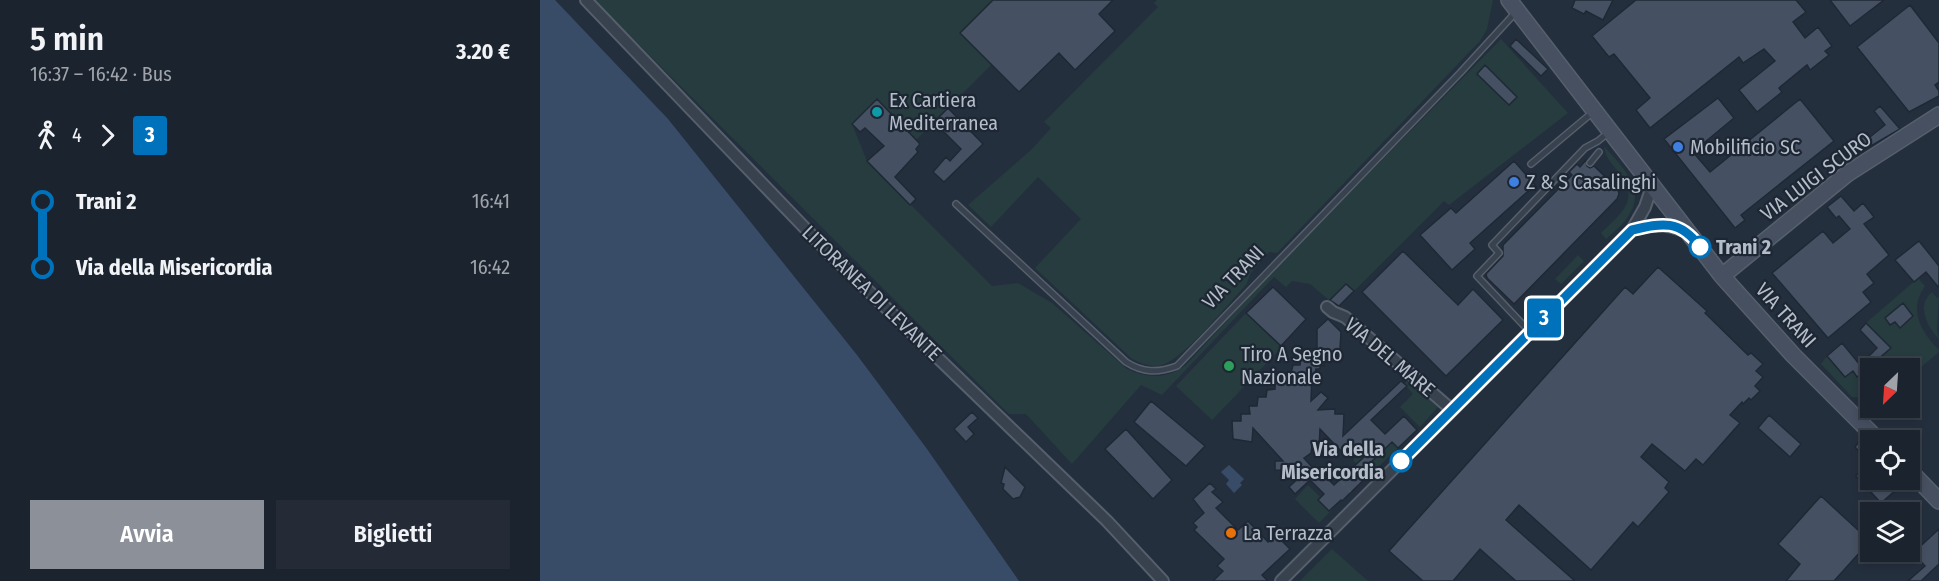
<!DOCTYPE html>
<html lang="it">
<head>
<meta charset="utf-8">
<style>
	body { margin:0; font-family:"Fira Sans Condensed",sans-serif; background:#242b36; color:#f1f3f6; height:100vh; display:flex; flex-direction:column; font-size:22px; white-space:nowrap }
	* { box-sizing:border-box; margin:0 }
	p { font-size:20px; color:#a0a4aa }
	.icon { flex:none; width:33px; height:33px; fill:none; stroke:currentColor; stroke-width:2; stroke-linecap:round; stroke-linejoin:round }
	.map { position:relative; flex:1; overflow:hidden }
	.sheet { display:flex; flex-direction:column; background:#1b232e; width:540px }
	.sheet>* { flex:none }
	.badge { padding:0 12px; border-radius:4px; font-size:21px; line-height:39px }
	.needle { width:39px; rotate:205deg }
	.controls { position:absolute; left:1320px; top:358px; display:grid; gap:12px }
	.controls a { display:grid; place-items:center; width:60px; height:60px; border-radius:0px; background:#1b232e; box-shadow:0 3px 9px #0003,0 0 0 2px #39404a; font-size:30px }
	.map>.badge { position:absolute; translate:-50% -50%; box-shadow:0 0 0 3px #fff }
	.legs { display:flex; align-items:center; gap:9px; height:66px; padding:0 30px; font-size:20px }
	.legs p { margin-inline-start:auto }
	.overview { display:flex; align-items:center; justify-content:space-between; height:102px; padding:0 30px }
	h1 { font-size:33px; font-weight:600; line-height:45px }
	.action { display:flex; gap:12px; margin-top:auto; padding:12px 30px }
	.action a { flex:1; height:69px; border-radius:0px; background:#8c9099; color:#fff; font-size:24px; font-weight:600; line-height:69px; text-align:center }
	.action a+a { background:#242b36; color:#f1f3f6 }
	ul { padding:0 30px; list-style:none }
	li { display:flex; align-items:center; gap:21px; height:66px; font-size:22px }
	li i { display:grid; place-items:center; width:9px; height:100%; margin:0 8px; background:currentColor }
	li i::after { content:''; width:15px; height:15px; margin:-8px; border:4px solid; border-radius:50%; background:#1b232e }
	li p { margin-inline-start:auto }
	li:first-child i { background:linear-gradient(#0000 50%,currentColor 0) }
	li:last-child i { background:linear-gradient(currentColor 50%,#0000 0) }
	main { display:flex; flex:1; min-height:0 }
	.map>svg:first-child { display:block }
</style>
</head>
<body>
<main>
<section class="sheet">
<div class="overview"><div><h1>5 min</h1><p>16:37 – 16:42 · Bus</p></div><b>3.20 €</b></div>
<div class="legs"><svg class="icon" aria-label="walk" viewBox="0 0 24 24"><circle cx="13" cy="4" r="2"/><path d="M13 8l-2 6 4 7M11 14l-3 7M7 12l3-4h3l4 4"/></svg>4<svg class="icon" aria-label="forward" viewBox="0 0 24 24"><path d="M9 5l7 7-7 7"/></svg><b class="badge" style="background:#0072bc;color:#fff">3</b></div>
<ul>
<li><i style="color:#0072bc"></i><b>Trani 2</b><p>16:41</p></li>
<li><i style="color:#0072bc"></i><b>Via della Misericordia</b><p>16:42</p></li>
</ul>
<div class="action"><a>Avvia</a><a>Biglietti</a></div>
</section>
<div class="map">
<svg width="1399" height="581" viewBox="0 0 1399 581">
	<rect width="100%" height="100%" fill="#242f3e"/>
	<path fill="#263c3f" d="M54,0h399l-1,64 -76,76 -39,-40 -25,24 15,37 125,125 26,-3 34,20 75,66c21,10 40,10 59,-4l87,-94 228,-232 67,74 -119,92 -5,-4 -90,90 -8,-7 -16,17 -20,-17 -18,-3 -6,6 -12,-10 -112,118 -21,-10 -69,79 -46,-50h-17z
		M617,0h336l-6,29 -7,12 -203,212 -8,-1 -18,21 -5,12c-17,18 -62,74 -84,80 -11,3 -22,-2 -31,-7l-96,-90 46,-49 -43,-42 -47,50 -23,-22 64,-56 19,-21 -7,-6 114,-115 -4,-4z
		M1064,146c16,19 43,42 25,69 -5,9 -15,17 -23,24l-5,-6c21,-21 41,-34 16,-63 -7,-8 -12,-14 -13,-24z
		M1038,255l6,6 -23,23 -6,-5z
		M1378,278l7,8c-17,25 -4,45 14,64l-1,3 -28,23v-7h-40v29l-18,-1 -31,-33 6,-8 18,21 13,-11 -3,8 3,2 33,-28 -25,-25z
		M1392,292l5,6 2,-1 -2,32 2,10c-12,-12 -23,-34 -7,-47z
		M706,313l36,34 -70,73 -36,-34z
		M867,381l31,26 -18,20 -20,-20 13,-13 -9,-10z
		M852,442l6,6 -24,23 -10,-10 -6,4 -5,-5 7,-7 10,10z
		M768,485l13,13 -3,2 11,11 6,-4 -16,16 -24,-24z
		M792,549l36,32h-68z"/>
	<path fill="#394c67" d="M0,0h15l113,119 189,236 70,94 92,132h-479z
		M689,465l15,14 -4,4 2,2 -8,8 -8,-9 3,-4 -8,-8z"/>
	<path fill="#455162" stroke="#1f2835" stroke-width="1.5" fill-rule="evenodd" d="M453,0h120l-14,14 16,17 -40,39 -16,-17 -40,39 -59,-59z
		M1035,0h38l-10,20 -17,-9 -2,3 -12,-6z
		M1096,0h160l10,12 -13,10 12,16 13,-11 14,19 -7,5 4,4 -19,15 -3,-5 -28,23 3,4 -25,20 -18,-22 36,-29 -11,-12 -21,14 -4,-6 -89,71 -14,-18 14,-12 -36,-44 -5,3 -17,-21z
		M1290,0h54l-34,26z
		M1370,5l29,38v39l-4,3 4,6v5l-30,16 -52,-65z
		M976,39l32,30 -7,7 -31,-30z
		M945,65l32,32 -8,8 -32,-31z
		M1178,98l16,20 -41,34 17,20 90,-73 34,42 -93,74 4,5 -10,8 -71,-89z
		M337,99l43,45 -4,5 2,3 -23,25 21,22 -6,6 -43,-44 17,-15 -19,-18 -5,4 -8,-8z
		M1340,106l20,23 -48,28 -2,-4 14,-11 -3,-4 6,-5 3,4 15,-12 -11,-14z
		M408,108l35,36 -39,38 -11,-10 13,-15 4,4 11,-12 -27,-27z
		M1046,160l1,6 3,2 4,-2 24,23 1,5 -2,5 -103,105 -27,-26 -1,-4 17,-18v-11l69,-70 -3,-3 8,-8 3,3z
		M974,161l21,24 -65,58 5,6 -23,21 -32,-35 31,-27 5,5z
		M1301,196l13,15 9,-8 11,14 -10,7 25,31 -22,19 7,9 -11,9 8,10 -43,36 -56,-65 51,-42 10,12 17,-14 -11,-13 -3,2 -9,-11z
		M1379,241l20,25v22l-13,-16 -12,10 -19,-22z
		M863,251l55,54 15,-16 30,31 -57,56 -84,-84z
		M1118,267l49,44 -2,2 43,42 3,-2 12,11 -7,7 7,6 -8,9 5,5 -9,9 -2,-2 -6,6 -1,-2 -12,13 10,8 -37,42 -7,-6 -11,12 -33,-27 -11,13 28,25 -4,6 4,4 -31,35 -5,-5 -42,48 -72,-65 -13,15 69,61h-59l-36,-32 -27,32h-30l-34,-30 236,-264 8,7z
		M806,284l8,7 -15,15 -9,-6z
		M733,287l33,32 -25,27 -35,-33z
		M1363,303l10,13 -13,12 -5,-6 -5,3 -5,-7z
		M788,319l13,13 -1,17 -3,1v4h-5v4l-3,-1 -1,4h-4v5l-4,-1v4h-4l-1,4 -3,1 -1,27 10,-9 7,6 -10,12 17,-1v5h9l-1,22 58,-55 6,5 -36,34 14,14 19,-18 13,14 -19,18 -6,-6 -24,23 5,6 -31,30 -1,-1 -12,11 -11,-11 6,-6 -14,-14 -15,14 -6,-7 17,-16 -31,-1v-9h8l-30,-33 -1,14 -19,-3 -1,-18h9v-7h9l-1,-8h8l1,-9h8l1,-7 8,-1v-8h9v-8h7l2,-8h7l1,-8h7l1,-8h8v-20zM780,429l22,23v-4l8,-7 14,16 -30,28 -11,-11 -2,3 -17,-19 7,-5 1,-7 7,1z
		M1326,323l25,25 -34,29 -4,-6 -8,6 -18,-21 15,-13 18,22 17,-17 -17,-18z
		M611,401l54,45 -19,20 -52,-44z
		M432,412l6,6 -10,9 6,7 -8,8 -12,-13z
		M1229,415l32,29 -11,13 -32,-29z
		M586,429l46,51 -19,19 -48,-50z
		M1322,438l8,8v34l36,1 -25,22 -25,-27 14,-13 -15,-16z
		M465,467l20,20 -5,10 -7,2 -10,-10 1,-5 -3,-1z
		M670,483l6,6 -4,3 11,10 -7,6 22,22 10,-9 20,21 8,-7 14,14 -28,26 6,6h-55l10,-10 -6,-5 7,-7 -30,-29 3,-3 -4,-4 11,-10 -11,-14z
		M1281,496l49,45 -36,40h-48l14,-17 -22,-20z
		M1399,529v35l-18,17h-13l17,-15 -12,-13z"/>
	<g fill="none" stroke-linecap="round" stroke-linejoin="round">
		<defs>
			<path id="lane" d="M1050,163l9,-11
				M991,164l62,-52
				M416,204l170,158c17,11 32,11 51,4l283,-293 56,-61
				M990,332l-53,-56 22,-23 -7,-8 93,-97 13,-7 11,-9"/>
			<path id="street" d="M46,0l240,250 281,271 56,60
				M1092,230c23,-6 31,-7 55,2
				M787,307l6,5 12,5 107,93
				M741,581l351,-351 13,-23 7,-21"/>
			<path id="secondary" d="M969,0l213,276 71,79 86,86
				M1182,276l125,-102 92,-59
				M1370,471l29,30"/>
		</defs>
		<use href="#lane" stroke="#565f6c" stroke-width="8"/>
		<use href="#street" stroke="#565f6c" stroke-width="14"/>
		<use href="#secondary" stroke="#565f6c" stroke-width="18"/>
		<path stroke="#44595c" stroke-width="1.5" stroke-dasharray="4.5 4.5" stroke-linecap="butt" d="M789,469l23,24"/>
		<use href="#lane" stroke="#38414e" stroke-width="5"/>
		<use href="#street" stroke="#38414e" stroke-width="10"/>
		<use href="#secondary" stroke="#465061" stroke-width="15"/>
	</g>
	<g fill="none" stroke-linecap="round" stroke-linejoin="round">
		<defs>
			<path id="line-1" d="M861,461l231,-231c30,-7 48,-11 68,17"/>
		</defs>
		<use href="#line-1" stroke="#fff" stroke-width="14"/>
		<use href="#line-1" stroke="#0072bc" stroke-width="9"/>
	</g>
	<circle fill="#0f9aa8" stroke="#1d2633" stroke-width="2" cx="337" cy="112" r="6"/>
	<g fill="#3f7fe0" stroke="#1d2633" stroke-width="2">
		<circle cx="1138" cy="147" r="6"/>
		<circle cx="974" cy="182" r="6"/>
	</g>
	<g fill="#fff" stroke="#0072bc" stroke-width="3">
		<circle cx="1160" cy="247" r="10"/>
		<circle cx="861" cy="461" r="10"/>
	</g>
	<circle fill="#2e9e5b" stroke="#1d2633" stroke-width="2" cx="689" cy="366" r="6"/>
	<circle fill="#e8710a" stroke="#1d2633" stroke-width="2" cx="691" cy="533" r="6"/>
	<g text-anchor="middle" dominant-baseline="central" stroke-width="4.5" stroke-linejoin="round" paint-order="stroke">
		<g font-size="20" fill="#b4bcc9" stroke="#1d2633" text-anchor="start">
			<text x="349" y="100">Ex Cartiera<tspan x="349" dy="23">Mediterranea</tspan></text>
			<text x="1150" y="147">Mobilificio SC</text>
			<text x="986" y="182">Z &amp; S Casalinghi</text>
			<text x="701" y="354">Tiro A Segno<tspan x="701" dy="23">Nazionale</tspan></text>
			<text x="703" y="533">La Terrazza</text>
		</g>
		<g font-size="20" fill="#b4bcc9" stroke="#1d2633">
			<text transform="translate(1276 176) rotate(-37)">VIA LUIGI SCURO</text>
			<text transform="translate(693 277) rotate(-46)">VIA TRANI</text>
			<text transform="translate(332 293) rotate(44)">LITORANEA DI LEVANTE</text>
			<text transform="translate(1246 315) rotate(48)">VIA TRANI</text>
			<text transform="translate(850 357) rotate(40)">VIA DEL MARE</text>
		</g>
		<g font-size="20" font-weight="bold" fill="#b4bcc9" stroke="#1d2633" text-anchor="start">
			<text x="1176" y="247">Trani 2</text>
			<text x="844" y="449" text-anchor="end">Via della<tspan x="844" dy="23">Misericordia</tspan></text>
		</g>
	</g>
</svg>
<div class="controls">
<a><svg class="needle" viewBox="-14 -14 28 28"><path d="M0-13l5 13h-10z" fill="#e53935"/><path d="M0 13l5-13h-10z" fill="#a0a4aa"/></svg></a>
<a><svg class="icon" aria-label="locate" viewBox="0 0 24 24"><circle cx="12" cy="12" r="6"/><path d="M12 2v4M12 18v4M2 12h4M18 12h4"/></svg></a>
<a><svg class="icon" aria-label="layers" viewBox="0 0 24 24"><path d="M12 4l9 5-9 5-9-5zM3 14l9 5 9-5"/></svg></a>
</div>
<b class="badge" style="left:1004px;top:318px;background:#0072bc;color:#fff">3</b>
</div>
</main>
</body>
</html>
